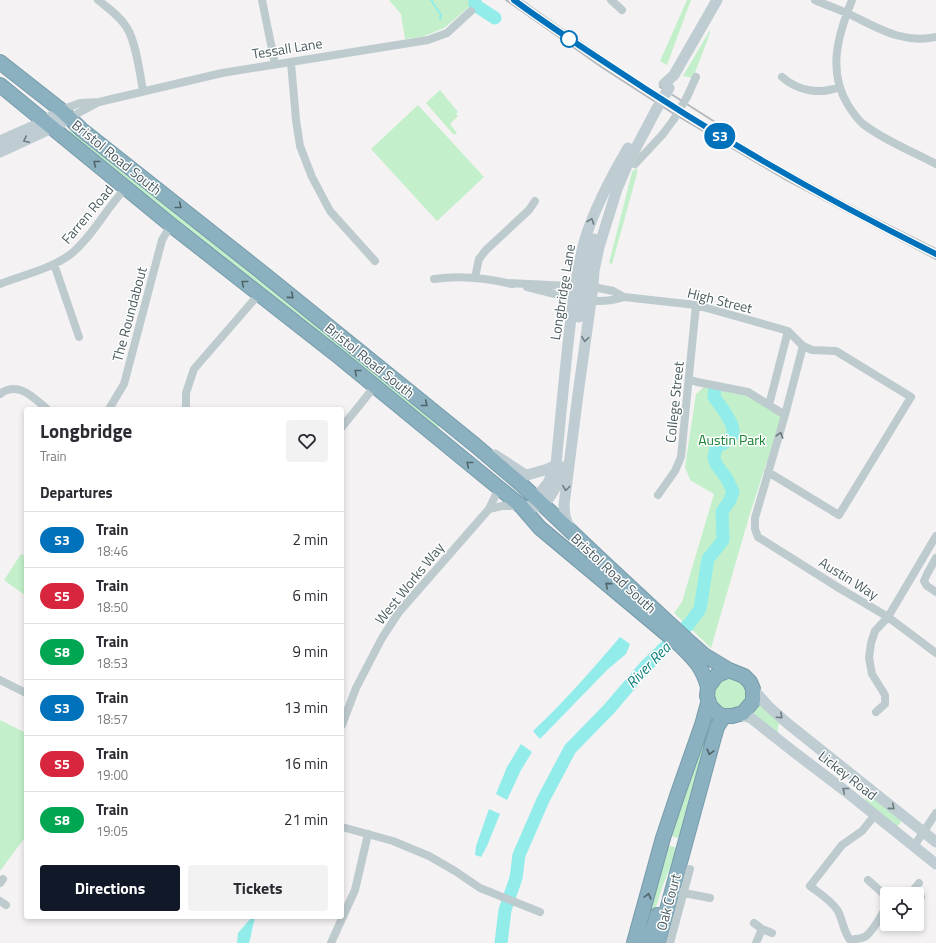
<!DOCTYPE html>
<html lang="en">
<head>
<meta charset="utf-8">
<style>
	body { margin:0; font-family:"Titillium Web",sans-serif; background:#f2f2f3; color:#2b2b33; height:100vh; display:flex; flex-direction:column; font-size:15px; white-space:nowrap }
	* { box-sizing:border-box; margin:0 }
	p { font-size:13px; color:#7c7c81 }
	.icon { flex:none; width:22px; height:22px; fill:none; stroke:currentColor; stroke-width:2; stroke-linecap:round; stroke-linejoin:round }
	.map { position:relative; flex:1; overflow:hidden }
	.panel { position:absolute; left:24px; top:407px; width:320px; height:512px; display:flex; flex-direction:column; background:#fff; border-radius:4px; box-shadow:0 2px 6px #0003 }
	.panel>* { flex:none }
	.badge { padding:0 8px; border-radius:13px; font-size:14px; line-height:26px }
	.controls { position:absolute; left:880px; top:887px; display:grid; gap:8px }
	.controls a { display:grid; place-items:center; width:44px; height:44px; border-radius:4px; background:#fff; box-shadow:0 2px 6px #0003; font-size:20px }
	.map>.badge { position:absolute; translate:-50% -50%; box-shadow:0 0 0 2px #fff }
	h2 { padding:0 16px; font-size:15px; line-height:36px }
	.round { display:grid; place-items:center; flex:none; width:42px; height:42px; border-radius:4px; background:#f2f2f3 }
	.headline { display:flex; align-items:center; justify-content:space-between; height:68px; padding:0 16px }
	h1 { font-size:19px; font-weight:700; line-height:30px }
	.action { display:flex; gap:8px; margin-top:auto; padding:8px 16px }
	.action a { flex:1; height:46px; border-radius:4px; background:#111827; color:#fff; font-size:16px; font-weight:700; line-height:46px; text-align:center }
	.action a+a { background:#f2f2f3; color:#2b2b33 }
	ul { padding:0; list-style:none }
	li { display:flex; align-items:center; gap:12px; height:56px; padding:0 16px; border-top:1px solid #e1e1e2 }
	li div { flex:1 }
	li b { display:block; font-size:15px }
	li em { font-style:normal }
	li .badge { min-width:44px; font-weight:700; text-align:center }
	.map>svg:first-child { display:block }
</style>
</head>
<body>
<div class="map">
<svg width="936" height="943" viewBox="0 0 936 943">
	<rect width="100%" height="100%" fill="#f4f2f3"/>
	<path fill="#c3f0ca" d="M389,0h91l-4,1 -32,27 -22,9 -17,2 -4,-25z
		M687,0h4l-24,65 -7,-4z
		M710,30v3l-17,45 -10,-2z
		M440,90l18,22 -2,2 2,2 -8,8 7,9 -3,2 -28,-32z
		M418,105l66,72 -47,44 -66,-72z
		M75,128l365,297 -5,4 -366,-292v-5l3,-3z
		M637,167v7l-25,90 -3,-1 23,-91z
		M704,387l49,10 30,21 -12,40 -5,6 -17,53 -38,131 -37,-35 8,-11 32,-108 -24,-14 -5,-13 11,-73z
		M21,554l5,3v39l-22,-16z
		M727,676l17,5 5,17 -12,13 -17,-2 -7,-10 1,-12z
		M756,702l4,1 20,20 -2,3v8l-27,-22z
		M709,715l6,4 -35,118 -3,1 -9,-4z
		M0,720l26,13v103l-26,35z
		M865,790l36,30 -1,4 -5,3 -29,-23z
		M669,846l6,1 2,4 -14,34 -13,41 -9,3 23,-82z"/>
	<path fill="#91ecea" d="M620,637l10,7 -4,10 -19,16 -67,69 -7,-8c31,-29 59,-61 87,-94z
		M521,744l11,8 -11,18 -14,30 -11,-6 11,-27z
		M489,809l11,5 -13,32 -6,11 -6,-2 1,-9z
		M252,917h4c-4,7 -4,18 -7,26h-12l1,-10z"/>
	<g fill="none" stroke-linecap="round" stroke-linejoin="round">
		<path stroke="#91ecea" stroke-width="2" d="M431,0l10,15 -1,4"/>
		<path stroke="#91ecea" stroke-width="13" d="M475,0v5l20,13
			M501,943l4,-33 11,-32 3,-23 24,-55 27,-51 39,-40 36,-42 44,-43 11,-15 8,-50 15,-19 -1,-28 8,-12 3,-8 -6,-13 -11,-15 -2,-7 2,-10c6,-3 16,-7 17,-14 2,-9 -14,-29 -19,-36l1,-7"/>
		<defs>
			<path id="highway" d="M0,62l61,48 21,20 182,144 211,171 47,40 76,72 87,81 19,17 25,15 15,6 6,6 3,7v12l-10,12 -11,3h-8l-6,-2 -8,-8 -3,-10 1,-9 9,-12 12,-5
				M0,85l171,140 167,131 183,150 19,22 140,117c14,14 22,21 28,42
				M635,942l8,-1 10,-12 4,-14
				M634,943l29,-105 15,-45 24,-68 6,-22
				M658,943l55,-202 4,-14 7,-11"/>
		</defs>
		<use href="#highway" stroke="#769cab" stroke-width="16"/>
		<path stroke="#becbce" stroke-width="8" d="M98,0c10,8 22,16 29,28 9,14 13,46 16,63
			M262,0l13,64
			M611,0l11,10
			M815,0c11,5 23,9 34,14 29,14 53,30 87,23
			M852,0c-14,35 -25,71 -4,105 5,8 9,14 15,19 22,17 49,27 73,40
			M291,63l5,57 4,26 12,31 18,34 45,50
			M782,77c16,14 38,18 57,10
			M687,97l9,-20
			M61,110l19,-7 19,-1 123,-29 206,-33 19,-7 24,-22
			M69,118l28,-15
			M628,163l7,1 28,-30 11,-15
			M54,264l25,73
			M475,277l4,-18 7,-9 43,-40 6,-9
			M434,279c26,-4 52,-1 78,5
			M507,283l86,4 20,4 11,6 72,8 92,26 15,15 9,4 24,1 75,46 -72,118 -71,-43
			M0,284c23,-9 51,-15 71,-30 22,-18 35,-46 55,-66
			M527,287c30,7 66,21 97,10
			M803,346l-18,69 -30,103v11l3,8 81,51 49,29 48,36
			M689,379l8,3 51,10 37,23
			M0,394c18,-14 34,4 47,15
			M769,405l19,-74
			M109,409l15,-25 38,-144 9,-15
			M186,409v-16l8,-24 65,-75
			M342,427l33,-41
			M658,495l17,-24 6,-14 15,-152
			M489,509l13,-3h18
			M936,558l-9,16 -3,7 3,5 9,6
			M0,680l26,13
			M876,712l9,-8v-9l-13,-21 -3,-16 2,-15 4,-12 13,-14 48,-81
			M342,725l14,-37 26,-50 17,-26 90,-103 10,-21
			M875,815l-13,16 -20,14 -32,41c9,7 22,15 28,25 5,10 5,19 12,29 5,-1 12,-1 16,-4 8,-6 16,-22 21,-30
			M342,827l51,14 36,15 26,15 25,17 60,24
			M914,846l22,-33
			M868,880l19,17
			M0,883l3,-4
			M913,891l8,6
			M679,892l31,6
			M910,894l9,-11
			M0,901l6,4
			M754,923l8,6 10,4
			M331,943l24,-53 13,-56
			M670,943l20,-74
			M756,943l6,-14"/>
		<path stroke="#bfcdd3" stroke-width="11" d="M664,84l10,-9 43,-75
			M0,141l45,-20 16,-11
			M0,152l52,-24 17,-10
			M575,297l9,-10 3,-25 7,-23
			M579,317l2,-18 12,-12
			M495,455l29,19 3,1 21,-6 8,-4
			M536,498l12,-15 8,-18c4,-43 8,-86 13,-130 4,-32 7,-64 16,-96 10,-32 26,-62 43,-91
			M521,506c7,1 16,2 22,-2 10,-8 17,-25 20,-37
			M570,531l-5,-15 -1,-11 14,-111 15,-107 1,-16 5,-24 18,-58 11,-26 28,-53
			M753,689l15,17 19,17 149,119
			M740,714l11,4 43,34 50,38 92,74"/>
		<use href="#highway" stroke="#8bb1c0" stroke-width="14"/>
		<path stroke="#b5b9bc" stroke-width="2" d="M506,0l97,68 68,44 112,66 153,81
			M521,0c92,66 187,128 286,182 42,24 86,46 129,67
			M660,87l66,42"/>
		<path stroke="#becbce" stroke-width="8" d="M674,119l13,-22"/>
		<path stroke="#bfcdd3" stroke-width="11" d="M656,110l13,-22"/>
	</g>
	<defs><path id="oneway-chevron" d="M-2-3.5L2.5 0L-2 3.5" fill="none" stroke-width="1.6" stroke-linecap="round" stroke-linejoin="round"/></defs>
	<g stroke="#6d7d82">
		<use href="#oneway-chevron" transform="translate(26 140) rotate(155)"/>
		<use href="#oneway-chevron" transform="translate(591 221) rotate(-70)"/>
		<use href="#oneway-chevron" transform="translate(585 339) rotate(98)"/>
		<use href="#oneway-chevron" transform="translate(566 488) rotate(97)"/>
		<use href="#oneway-chevron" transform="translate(780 716) rotate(42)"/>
		<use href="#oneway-chevron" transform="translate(845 790) rotate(-142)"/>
		<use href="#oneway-chevron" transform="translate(892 807) rotate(40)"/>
	</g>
	<g stroke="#50646a">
		<use href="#oneway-chevron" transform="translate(96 163) rotate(-141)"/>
		<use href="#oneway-chevron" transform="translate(179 206) rotate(39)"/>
		<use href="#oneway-chevron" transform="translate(244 283) rotate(-141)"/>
		<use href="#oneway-chevron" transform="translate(291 296) rotate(40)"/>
		<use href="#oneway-chevron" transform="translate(357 372) rotate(-141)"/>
		<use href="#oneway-chevron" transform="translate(425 404) rotate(39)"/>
		<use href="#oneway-chevron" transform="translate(469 464) rotate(-141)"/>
		<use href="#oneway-chevron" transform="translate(608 585) rotate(-140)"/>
		<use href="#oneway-chevron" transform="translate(710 752) rotate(105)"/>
		<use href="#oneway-chevron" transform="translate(648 896) rotate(-75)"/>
	</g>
	<use stroke="#67777c" href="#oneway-chevron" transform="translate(780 435) rotate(-73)"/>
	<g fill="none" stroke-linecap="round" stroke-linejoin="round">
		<defs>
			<path id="line" d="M514,0c31,23 63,44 95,65 105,70 214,133 327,189"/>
		</defs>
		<use href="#line" stroke="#fff" stroke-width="9"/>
		<use href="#line" stroke="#0072bc" stroke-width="6"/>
	</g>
	<circle fill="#fff" stroke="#0072bc" stroke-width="2" cx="569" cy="39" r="8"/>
	<g text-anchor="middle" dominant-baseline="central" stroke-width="3" stroke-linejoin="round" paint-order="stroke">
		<g font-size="14" fill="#4a5b60" stroke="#fff">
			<text transform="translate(287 48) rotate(-9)">Tessall Lane</text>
			<text transform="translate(117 157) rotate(39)">Bristol Road South</text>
			<text transform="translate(87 214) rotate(-50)">Farren Road</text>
			<text transform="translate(562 292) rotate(-81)">Longbridge Lane</text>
			<text transform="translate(720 300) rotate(14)">High Street</text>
			<text transform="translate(129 314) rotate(-75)">The Roundabout</text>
			<text transform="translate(370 360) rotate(39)">Bristol Road South</text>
			<text transform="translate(674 402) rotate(-84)">College Street</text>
			<text transform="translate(614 573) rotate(43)">Bristol Road South</text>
			<text transform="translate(849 578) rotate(32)">Austin Way</text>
			<text transform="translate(409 583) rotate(-51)">West Works Way</text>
			<text transform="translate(848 775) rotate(38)">Lickey Road</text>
			<text transform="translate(668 902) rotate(-75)">Oak Court</text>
		</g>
		<g font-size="14" fill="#198335" stroke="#fff">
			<text x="732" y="439">Austin Park</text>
		</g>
		<g font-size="15" font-style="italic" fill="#0f807d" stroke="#fff">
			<text transform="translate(648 665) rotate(-46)">River Rea</text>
		</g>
	</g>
</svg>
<div class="controls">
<a><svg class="icon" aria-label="locate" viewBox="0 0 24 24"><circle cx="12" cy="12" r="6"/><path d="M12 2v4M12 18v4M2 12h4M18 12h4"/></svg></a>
</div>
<b class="badge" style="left:720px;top:136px;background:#0072bc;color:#fff">S3</b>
<section class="panel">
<div class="headline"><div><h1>Longbridge</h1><p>Train</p></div><a class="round"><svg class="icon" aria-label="heart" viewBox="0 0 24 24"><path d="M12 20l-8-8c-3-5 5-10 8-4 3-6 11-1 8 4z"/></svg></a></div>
<h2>Departures</h2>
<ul>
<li><span class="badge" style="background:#0072bc;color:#fff">S3</span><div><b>Train</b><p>18:46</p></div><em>2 min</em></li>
<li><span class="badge" style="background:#d7263d;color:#fff">S5</span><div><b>Train</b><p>18:50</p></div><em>6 min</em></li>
<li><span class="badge" style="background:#00a651;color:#fff">S8</span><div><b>Train</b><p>18:53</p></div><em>9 min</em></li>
<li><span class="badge" style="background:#0072bc;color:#fff">S3</span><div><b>Train</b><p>18:57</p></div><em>13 min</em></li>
<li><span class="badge" style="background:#d7263d;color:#fff">S5</span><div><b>Train</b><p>19:00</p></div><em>16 min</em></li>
<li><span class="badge" style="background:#00a651;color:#fff">S8</span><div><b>Train</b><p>19:05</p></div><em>21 min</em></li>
</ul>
<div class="action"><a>Directions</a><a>Tickets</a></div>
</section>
</div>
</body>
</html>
